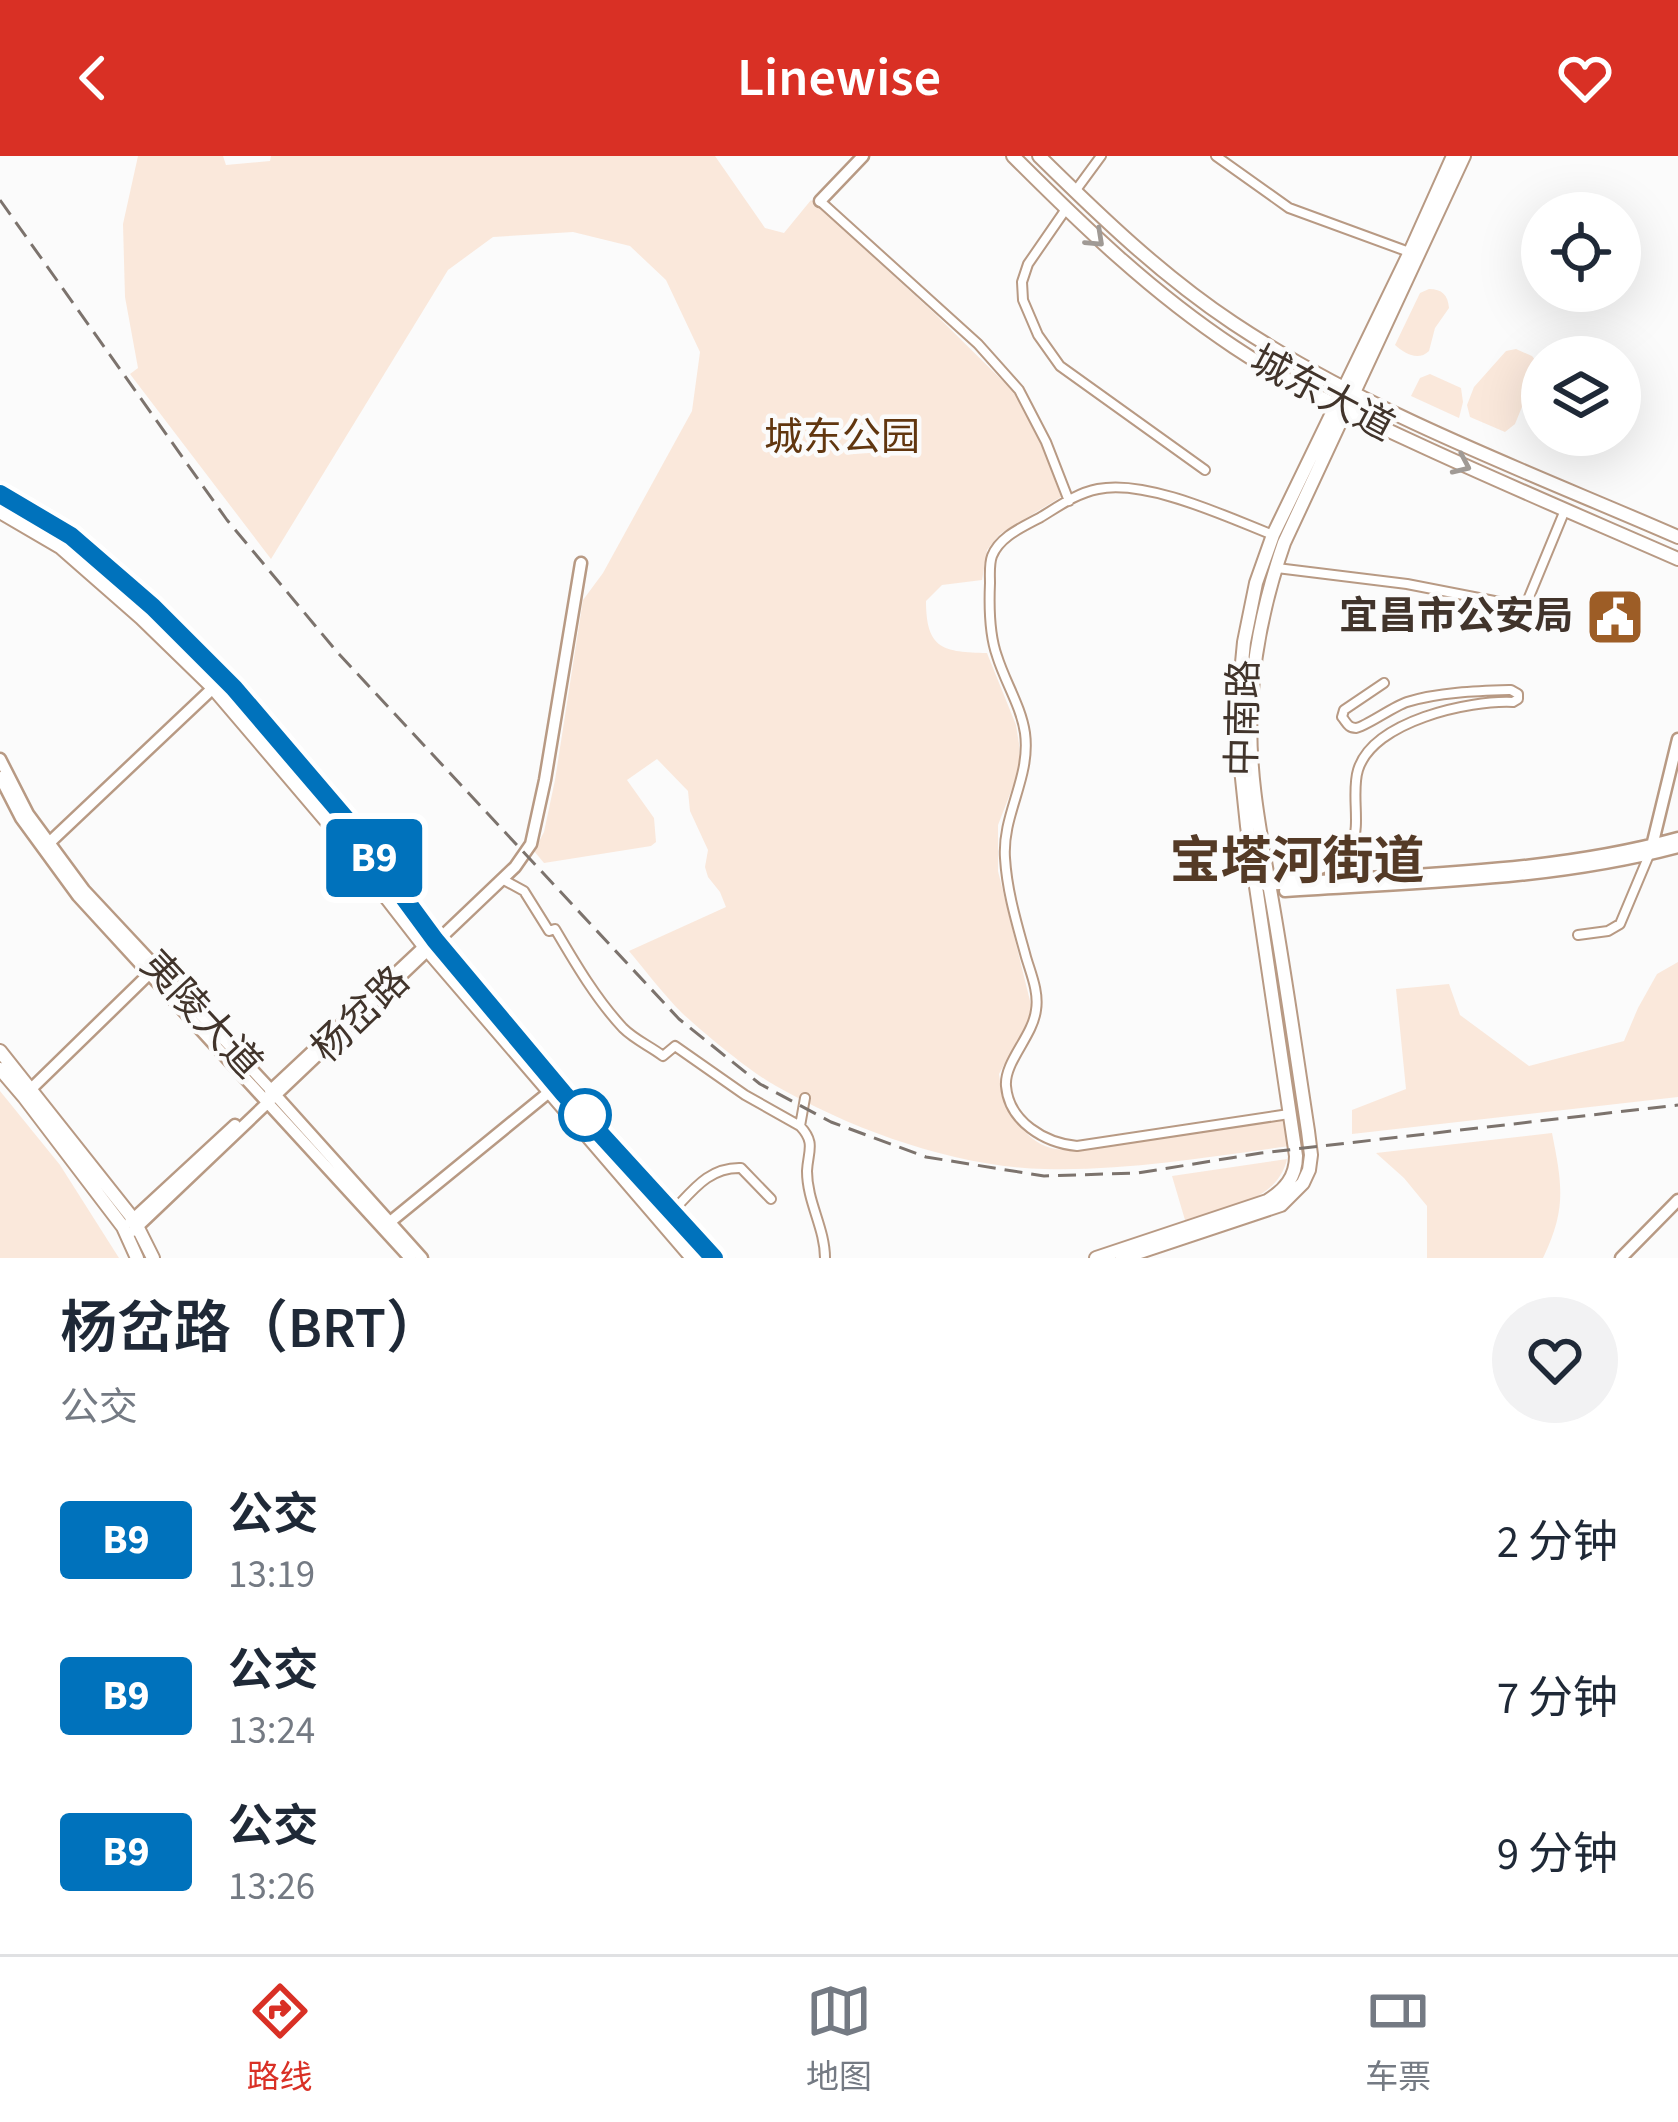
<!DOCTYPE html>
<html lang="zh">
<head>
<meta charset="utf-8">
<style>
	body { margin:0; font-family:"Source Sans 3","Noto Sans SC",sans-serif; background:#f2f2f3; color:#1f2937; height:100vh; display:flex; flex-direction:column; font-size:45px; white-space:nowrap }
	* { box-sizing:border-box; margin:0 }
	p { font-size:39px; color:#747a83 }
	.icon { flex:none; width:66px; height:66px; fill:none; stroke:currentColor; stroke-width:2; stroke-linecap:round; stroke-linejoin:round }
	.map { position:relative; height:1102px; overflow:hidden }
	.drawer { display:flex; flex-direction:column; background:#fff; flex:1 }
	.drawer>* { flex:none }
	.badge { padding:0 24px; border-radius:9px; font-size:42px; line-height:78px }
	.buttons { position:absolute; left:1521px; top:36px; display:grid; gap:24px }
	.buttons a { display:grid; place-items:center; width:120px; height:120px; border-radius:50%; background:#fff; box-shadow:0 12px 48px #0002; font-size:60px }
	.map>.badge { position:absolute; translate:-50% -50%; box-shadow:0 0 0 6px #fff }
	.round { display:grid; place-items:center; flex:none; width:126px; height:126px; border-radius:63px; background:#f2f2f3 }
	.overview { display:flex; align-items:center; justify-content:space-between; height:204px; padding:0 60px }
	h1 { font-size:57px; font-weight:600; line-height:90px }
	ul { padding:0; list-style:none }
	li { display:flex; align-items:center; gap:36px; height:156px; padding:0 60px }
	li div { flex:1 }
	li b { display:block; font-size:45px }
	li em { font-style:normal }
	li .badge { min-width:132px; font-weight:700; text-align:center }
	header { display:flex; justify-content:space-between; align-items:center; height:156px; padding:0 60px; background:#d93025; color:#fff; font-size:54px; font-weight:600 }
	.tab-bar { display:flex; justify-content:space-around; align-items:center; height:168px; border-top:3px solid #e0e1e3; background:#fff; font-size:33px; color:#747a83 }
	.tab-bar a { display:grid; justify-items:center; gap:6px }
	.tab-bar .on { color:#d93025 }
	.map>svg:first-child { display:block }
</style>
</head>
<body>
<header><svg class="icon" aria-label="back" viewBox="0 0 24 24"><path d="M15 5l-7 7 7 7"/></svg>Linewise<svg class="icon" aria-label="heart" viewBox="0 0 24 24"><path d="M12 20l-8-8c-3-5 5-10 8-4 3-6 11-1 8 4z"/></svg></header>
<div class="map">
<svg width="1678" height="1102" viewBox="0 0 1678 1102">
	<rect width="100%" height="100%" fill="#fbfbfb"/>
	<path fill="#fae8db" d="M138,0h85l3,9 44,-4 1,-5h444l50,72 19,5 27,-33 122,112 81,80 27,51 20,54 -61,37 -13,16 -5,30 -40,5 -16,16c0,49 18,51 61,52l29,72 3,19 1,24 -22,57v46l33,134 -2,14 -30,55c3,28 22,66 52,74 27,6 58,-3 84,-8 51,-8 101,-16 151,-24l4,30c-82,11 -163,25 -245,23 -90,-2 -192,-39 -269,-83 -27,-15 -71,-52 -94,-73 -19,-19 -36,-42 -53,-62l97,-44 -6,-15 -12,-15 -3,-10 3,-17 -18,-39 -2,-20 -31,-32 -30,21 27,38 2,24 -5,4 -107,17 -10,-12 10,-19 11,-52 28,-180 20,-27 89,-162 8,-59 -34,-72 -36,-34 -57,-14 -80,5 -45,33 -177,289 -141,-185 8,-6 -13,-71 -2,-73z
		M1429,133c13,0 19,6 20,19l-14,20 -6,23c-11,11 -25,2 -34,-6l25,-52z
		M1516,193l16,7 7,9 -24,59 -10,8 -35,-15 -3,-12 7,-18 32,-36z
		M1430,218l31,14 2,14 -4,16 -48,-22 9,-18z
		M1678,806v135l-326,37v-24l54,-21 -10,-100 53,-5 11,31 69,51 95,-25 14,-33 19,-34z
		M0,935l60,74 59,93h-119z
		M1552,977c10,51 15,76 -9,125h-116v-52l-23,-28 -28,-25z
		M1287,1003c-10,44 -64,49 -102,61l-13,-44z"/>
	<g fill="none" stroke-linecap="round" stroke-linejoin="round">
		<defs>
			<path id="street" d="M1216,0l73,52 120,44
				M1076,34l25,-34
				M820,45l158,143 41,46 27,52 23,59
				M1066,53l-38,55 -6,18 1,18 15,35 22,31 145,104
				M1273,379c-46,-18 -126,-56 -175,-46 -21,4 -39,17 -57,28 -18,10 -41,19 -49,39 -3,8 -2,19 -2,27 -1,23 -1,51 7,73 8,26 24,50 28,77 6,45 -23,81 -20,125 2,34 12,66 21,99 5,17 13,35 10,53 -3,26 -32,52 -30,76 3,36 39,57 71,60l212,-32
				M1277,412l130,16 113,22 7,-4 38,-92
				M502,723l22,12 25,40 6,-2c20,34 41,70 68,99 12,12 27,18 40,28l12,-10 70,49 55,31c16,17 8,25 7,45 0,31 18,57 18,87
				M1288,723c21,-6 53,-12 64,-35 9,-19 -1,-52 6,-74 15,-49 111,-70 155,-68l5,-3v-5l-7,-4c-33,1 -72,2 -104,12 -13,4 -42,25 -51,26 -8,0 -9,-5 -14,-11l2,-7 40,-27
				M1578,779l30,-4 12,-7 29,-69
				M800,970l5,-28
				M673,1055c20,-21 36,-44 68,-43l30,31"/>
			<path id="secondary" d="M820,45l43,-45
				M0,603l28,55 56,76 187,200 151,168
				M0,621l21,41 57,78 332,362
				M49,687l164,-155
				M1652,690l26,-107
				M1265,729c137,-12 279,-10 413,-47
				M1285,735c131,-9 266,-10 393,-44
				M31,933l119,-116
				M270,935l157,-147
				M130,1066l105,-97
				M390,1066l158,-129
				M133,1075l382,-364 16,-23 14,-64 36,-217
				M1621,1102l57,-58"/>
			<path id="primary" d="M1013,0c70,70 138,136 221,191 55,37 116,66 177,94 88,41 178,79 267,118
				M1039,0c61,60 122,119 194,167 135,90 296,149 445,214
				M0,338l72,42 81,71 81,81 112,131 89,121 129,154 150,164
				M0,356l60,35 81,71 72,70 120,141 90,116 269,313
				M0,895l134,169 19,38
				M0,913l24,28 99,130 14,31
				M1096,1102l171,-57c18,-11 29,-24 29,-45l-49,-330 -9,-86 1,-46 5,-52 12,-59 17,-48 137,-283 43,-96
				M1122,1102l159,-53 22,-22 6,-13 2,-15 -3,-24c-12,-78 -23,-157 -37,-236 -11,-62 -24,-127 -20,-191 3,-55 15,-109 33,-161l180,-387"/>
		</defs>
		<use href="#street" stroke="#b89a84" stroke-width="12"/>
		<use href="#secondary" stroke="#b89a84" stroke-width="15"/>
		<use href="#primary" stroke="#b89a84" stroke-width="16"/>
		<use href="#street" stroke="#fff" stroke-width="8"/>
		<use href="#secondary" stroke="#fff" stroke-width="10"/>
		<use href="#primary" stroke="#fff" stroke-width="12"/>
		<path stroke="#7c736d" stroke-width="3" stroke-dasharray="18 9" stroke-linecap="butt" d="M0,44l227,320 111,133 341,366 81,65 71,38 95,35 118,19 94,-3 123,-20 417,-48"/>
	</g>
	<defs><path id="oneway-chevron" d="M-2-3.5L2.5 0L-2 3.5" fill="none" stroke-width="1.6" stroke-linecap="round" stroke-linejoin="round" transform="scale(3)"/></defs>
	<g stroke="#a09a95">
		<use href="#oneway-chevron" transform="translate(1096 83) rotate(43)"/>
		<use href="#oneway-chevron" transform="translate(1462 309) rotate(24)"/>
	</g>
	<g fill="none" stroke-linecap="round" stroke-linejoin="round">
		<defs>
			<path id="line" d="M0,338l71,42 82,71 81,81 112,131 89,121 129,154 150,164"/>
		</defs>
		<use href="#line" stroke="#fff" stroke-width="27"/>
		<use href="#line" stroke="#0072bc" stroke-width="18"/>
	</g>
	<defs>
		<symbol id="civic-square" viewBox="-11 -11 22 22"><rect x="-9" y="-9" width="18" height="18" rx="4" fill="#9d5d26" stroke="#fbfbfb"/><path d="M-.6-6.5H3V-4.5H.6V-3L4-1V1h2V6H-6V1h2V-1L-.6-3ZM-1.2 2.5V6h2.4V2.5Z" fill="#fff"/></symbol>
	</defs>
	<g fill-rule="evenodd">
		<use href="#civic-square" x="1582" y="428" width="66" height="66"/>
	</g>
	<circle fill="#fff" stroke="#0072bc" stroke-width="6" cx="585" cy="959" r="24"/>
	<g text-anchor="middle" dominant-baseline="central" stroke-width="9" stroke-linejoin="round" paint-order="stroke">
		<g font-size="39" fill="#41342b" stroke="#fbfbfb">
			<text transform="translate(1322 238) rotate(28)">城东大道</text>
			<text transform="translate(1244 562) rotate(-89)">中南路</text>
			<text transform="translate(201 859) rotate(47)">夷陵大道</text>
			<text transform="translate(361 859) rotate(-44)">杨岔路</text>
		</g>
		<g font-size="39" fill="#61360f" stroke="#fbfbfb">
			<text x="842" y="282">城东公园</text>
		</g>
		<g font-size="39" font-weight="bold" fill="#41342b" stroke="#fbfbfb" text-anchor="end">
			<text x="1573" y="461">宜昌市公安局</text>
		</g>
		<g font-size="51" font-weight="bold" fill="#543a26" stroke="#fbfbfb">
			<text x="1297" y="706">宝塔河街道</text>
		</g>
	</g>
</svg>
<div class="buttons">
<a><svg class="icon" aria-label="locate" viewBox="0 0 24 24"><circle cx="12" cy="12" r="6"/><path d="M12 2v4M12 18v4M2 12h4M18 12h4"/></svg></a>
<a><svg class="icon" aria-label="layers" viewBox="0 0 24 24"><path d="M12 4l9 5-9 5-9-5zM3 14l9 5 9-5"/></svg></a>
</div>
<b class="badge" style="left:374px;top:702px;background:#0072bc;color:#fff">B9</b>
</div>
<section class="drawer">
<div class="overview"><div><h1>杨岔路（BRT）</h1><p>公交</p></div><a class="round"><svg class="icon" aria-label="heart" viewBox="0 0 24 24"><path d="M12 20l-8-8c-3-5 5-10 8-4 3-6 11-1 8 4z"/></svg></a></div>
<ul>
<li><span class="badge" style="background:#0072bc;color:#fff">B9</span><div><b>公交</b><p>13:19</p></div><em>2 分钟</em></li>
<li><span class="badge" style="background:#0072bc;color:#fff">B9</span><div><b>公交</b><p>13:24</p></div><em>7 分钟</em></li>
<li><span class="badge" style="background:#0072bc;color:#fff">B9</span><div><b>公交</b><p>13:26</p></div><em>9 分钟</em></li>
</ul>
</section>
<nav class="tab-bar">
<a class="on"><svg class="icon" aria-label="directions" viewBox="0 0 24 24"><path d="M12 3l9 9-9 9-9-9zM9 14v-3h6M13 9l2 2-2 2"/></svg>路线</a>
<a><svg class="icon" aria-label="map" viewBox="0 0 24 24"><path d="M3 6l6-2 6 2 6-2v14l-6 2-6-2-6 2zM9 4v14M15 6v14"/></svg>地图</a>
<a><svg class="icon" aria-label="tickets" viewBox="0 0 24 24"><path d="M3 7h18v10H3zM15 7v10"/></svg>车票</a>
</nav>
</body>
</html>
